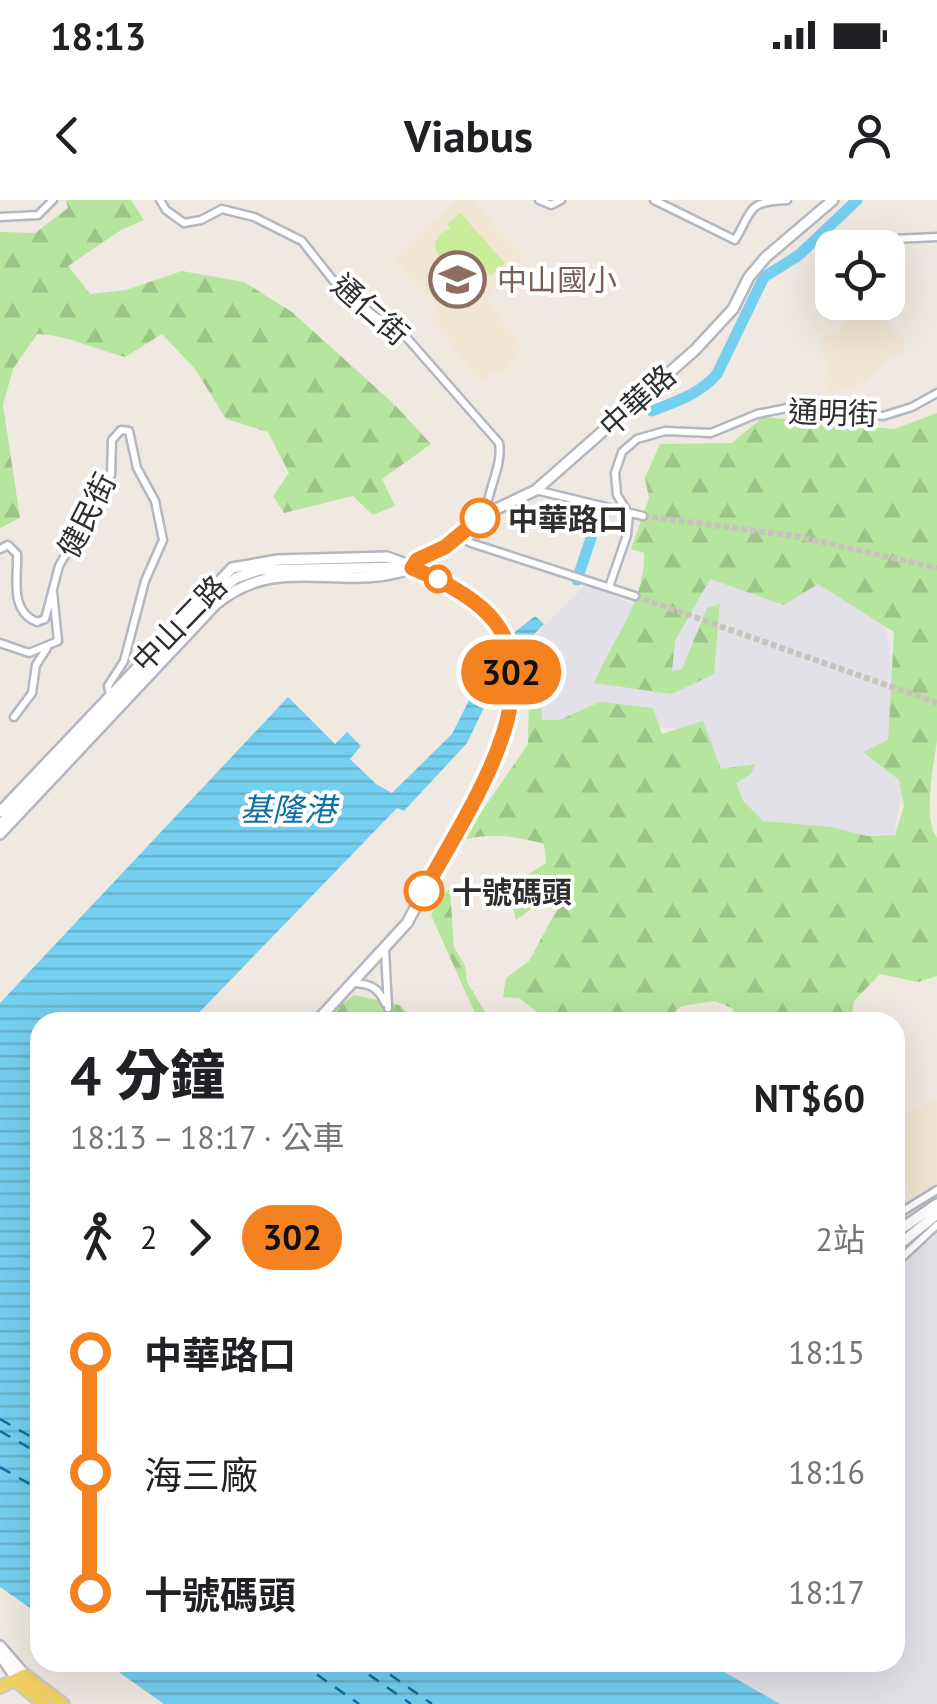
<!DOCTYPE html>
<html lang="zh-TW">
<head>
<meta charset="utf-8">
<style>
	body { margin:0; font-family:"PT Sans","Noto Sans TC",sans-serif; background:#f2f2f2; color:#202124; height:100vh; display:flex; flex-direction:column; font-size:38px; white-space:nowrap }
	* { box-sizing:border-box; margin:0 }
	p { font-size:32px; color:#757577 }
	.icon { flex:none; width:55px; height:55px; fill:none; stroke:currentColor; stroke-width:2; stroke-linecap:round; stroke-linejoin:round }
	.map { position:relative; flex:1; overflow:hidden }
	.panel { position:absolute; left:30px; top:812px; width:875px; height:660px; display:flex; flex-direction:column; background:#fff; border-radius:30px; box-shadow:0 10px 40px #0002 }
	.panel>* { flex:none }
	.badge { padding:0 20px; border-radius:32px; font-size:35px; line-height:65px }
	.fabs { position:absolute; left:815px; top:30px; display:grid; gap:20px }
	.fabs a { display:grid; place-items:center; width:90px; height:90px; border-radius:20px; background:#fff; box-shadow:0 10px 40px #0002; font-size:50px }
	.map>.badge { position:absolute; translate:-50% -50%; box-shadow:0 0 0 5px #fff }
	.legs { display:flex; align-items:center; gap:15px; height:110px; padding:0 40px; font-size:32px }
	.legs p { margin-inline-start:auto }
	.summary { display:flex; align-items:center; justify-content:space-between; height:170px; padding:0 40px }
	h1 { font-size:55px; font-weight:800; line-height:75px }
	ul { padding:0 40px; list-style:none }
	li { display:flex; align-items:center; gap:35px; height:120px; font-size:38px }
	li i { display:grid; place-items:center; width:15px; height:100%; margin:0 12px; background:currentColor }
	li i::after { content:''; width:25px; height:25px; margin:-12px; border:8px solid; border-radius:50%; background:#fff }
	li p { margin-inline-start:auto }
	li:first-child i { background:linear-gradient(#0000 50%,currentColor 0) }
	li:last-child i { background:linear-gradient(currentColor 50%,#0000 0) }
	.status { display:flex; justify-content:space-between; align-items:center; height:70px; padding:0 50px; background:#fff; direction:ltr }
	.status svg { height:28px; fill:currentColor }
	header { display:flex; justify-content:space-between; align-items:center; height:130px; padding:0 40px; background:#fff; font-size:45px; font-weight:800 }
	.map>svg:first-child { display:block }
</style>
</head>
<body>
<div class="status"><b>18:13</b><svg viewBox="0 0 49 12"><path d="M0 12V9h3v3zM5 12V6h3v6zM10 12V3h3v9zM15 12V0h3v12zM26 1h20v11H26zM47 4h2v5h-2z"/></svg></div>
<header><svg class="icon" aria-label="back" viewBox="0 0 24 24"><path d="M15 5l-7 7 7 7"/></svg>Viabus<svg class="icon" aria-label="person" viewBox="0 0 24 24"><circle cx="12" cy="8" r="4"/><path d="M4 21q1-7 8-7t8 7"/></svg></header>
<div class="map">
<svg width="937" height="1504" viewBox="0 0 937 1504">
	<defs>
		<pattern id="forest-firs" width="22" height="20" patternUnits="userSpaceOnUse" patternTransform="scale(2.5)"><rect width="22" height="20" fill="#b6e59e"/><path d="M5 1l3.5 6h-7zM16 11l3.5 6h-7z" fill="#9dc588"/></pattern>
		<pattern id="water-rules" width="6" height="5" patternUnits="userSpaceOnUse" patternTransform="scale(2.5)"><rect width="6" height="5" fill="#75cff0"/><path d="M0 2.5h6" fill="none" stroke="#66b2ce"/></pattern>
	</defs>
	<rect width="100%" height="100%" fill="#efe9e1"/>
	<path fill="#e3e1e8" d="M702,350l181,54 23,168 -12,62 -137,6 -58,-110 -167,-10 -10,-72 66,-65 70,34z
		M937,1034v470h-157l-71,-41 186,-1v-244l9,-13 -9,-7v-128z"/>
	<path fill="#f0e6d1" d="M457,0h16l50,57 -37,42 36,46 -18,28 -10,-1 -13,9 -52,-62 8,-12 -44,-50z
		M885,115l7,17 13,7 -2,14 -11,2 -28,28 -37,11 -3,-16 7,-3 -9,-26 2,-16 16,-2 1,-8z
		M937,899v90l-23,11 -19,-40v-41z"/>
	<path fill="url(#forest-firs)" d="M66,0h65l13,20 -23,10 -53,36 22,28 36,-4 56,-19 62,11 48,30 103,93 36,39 -49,35 13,27 -22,9 -20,-19 -69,17 -11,-17 16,-23 -21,-41 -42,-13 -31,-50 -33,-35 -37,23c-27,-7 -62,-23 -88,-23l-24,35 -10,36 17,113 -20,10v-296l35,1 33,-25z
		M937,213v327c-3,26 -15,77 0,98v138l-19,6 -38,-8 -26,27 -3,21h-113l-6,-14 -17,-7 -33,5 -20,16h-112l-31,-24 -16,-1 3,-19 23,-17 33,-61 -17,-1 -29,21 -8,-33 38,-24 -2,-19c-29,-8 -52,-12 -82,-4l66,-96 1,-55 12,-6 1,37h17l41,-18 53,6 9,26 41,-13 18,48 34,-5 -4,10 -15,9 7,18 20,20 68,6 36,9 28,-1 9,-29 -5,-26 -36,-28 25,-12 6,-108 -76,-48 -34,21 -74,-26 -35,62 -3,30 10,-2 25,-61 13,-4 -6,70 -42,20 -78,-11c18,-43 52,-82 50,-130l-13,-4 18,-51 -4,-20 15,-34 72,-1 31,-26 131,12z
		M450,689l4,58 11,19 2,16 24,40h-12l-48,-107 9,-18z
		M354,795l46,10 16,17h-97z"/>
	<path fill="#c9ec9a" d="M460,13l45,50 -14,12 -7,-7 -5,11 -16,4 -27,-31 -1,-9 6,-10 10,-4 -4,-5z"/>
	<path fill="url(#water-rules)" d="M535,416l9,8 -39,40 -38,79 -63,68 -7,-3 -207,214h-150v593l-40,-28v-584l288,-306 47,47 12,-12 14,14 -11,13 26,25 16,9 60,-59 44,-87z
		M106,1463h603l71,41h-616z"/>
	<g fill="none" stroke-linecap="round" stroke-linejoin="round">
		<path stroke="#75cff0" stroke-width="11" d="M652,211c25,-10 48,-17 65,-37l47,-97 35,-22 58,-55
			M577,380l21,-63"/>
		<path stroke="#0d6fa3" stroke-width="2.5" stroke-dasharray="12 10" stroke-linecap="butt" d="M0,1219l40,23
			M0,1231l40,23
			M0,1267l40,23
			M299,1462l60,42
			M351,1462l60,42
			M372,1462l60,42"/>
		<path stroke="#c8c4bd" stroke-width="6" stroke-dasharray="6 3" stroke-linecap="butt" d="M643,316l152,20 142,32
			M635,396l302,107
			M388,808l4,14"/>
		<defs>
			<path id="minor" d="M160,0l6,10 18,13 17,-3 21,-11 32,8 48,24 34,43 40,33 24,13 99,113c4,23 -12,47 -13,71
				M539,0l12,5 10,-5
				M654,0l81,40c19,-32 12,-38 52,-40
				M0,17l38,-2 15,-15
				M893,39l44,-2
				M536,290l107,26
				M629,314l-12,-19 -2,-22 7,-21 15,-13 28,-8 46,2 46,-19 45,-9 81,11 29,-9 25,-14
				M458,336l13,7 164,53
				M0,349l8,-4 9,9c1,24 -8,57 20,68l8,-3 14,-53 52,-91 1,-35 9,-10 8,1 8,37 18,33 8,39 -18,41 -21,80 -16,25 2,9
				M609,387l18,-52 2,-21
				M0,443l29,10 29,-12 -5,-49
				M14,517l18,-24 4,-28 11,-17
				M385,750l3,58
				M354,783c16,1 24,4 31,20
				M895,1016l42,-26
				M895,1064l42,-39"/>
			<path id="tertiary" d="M412,368l5,-8 28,-13 41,-33 50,-24 159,-140 38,-41 16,-32 17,-20 67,-57
				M0,612l232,-244 46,-8 109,-3 11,4 38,16 51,35 18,25 5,22 2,43 -10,43 -16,32 -79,146 -91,99
				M0,625l214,-230 22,-17 23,-8 146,-3
				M0,634l216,-230c64,-53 127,-10 196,-36
				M895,1033l42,-29
				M895,1048l42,-34
				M0,1446l25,29
				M0,1455l18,26"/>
			<path id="primary" d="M20,1484l24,20
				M0,1487l25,-12 38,29"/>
		</defs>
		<use href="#minor" stroke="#b4b7c1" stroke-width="11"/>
		<use href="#tertiary" stroke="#b4b7c1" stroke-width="14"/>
		<use href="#primary" stroke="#c9c9c9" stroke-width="16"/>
		<use href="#minor" stroke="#fff" stroke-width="6"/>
		<use href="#tertiary" stroke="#fff" stroke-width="9"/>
		<use href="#primary" stroke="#f2d163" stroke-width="11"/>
	</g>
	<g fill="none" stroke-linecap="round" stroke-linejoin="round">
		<defs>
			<path id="line-1" d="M424,691c35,-67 128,-196 71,-269 -19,-25 -54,-42 -83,-54l5,-8 28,-13 35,-29"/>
		</defs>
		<use href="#line-1" stroke="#fff" stroke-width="22"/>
		<use href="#line-1" stroke="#f58220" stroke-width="15"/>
	</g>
	<defs>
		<symbol id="school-ring" viewBox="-11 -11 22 22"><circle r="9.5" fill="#fff" stroke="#8d6e63" stroke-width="1.5"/><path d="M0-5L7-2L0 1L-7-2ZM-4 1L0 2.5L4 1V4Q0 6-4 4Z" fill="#8d6e63"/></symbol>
	</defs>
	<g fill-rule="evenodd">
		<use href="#school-ring" x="426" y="48" width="63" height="63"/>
	</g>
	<g fill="#fff" stroke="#f58220" stroke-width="5">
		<circle cx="480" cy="318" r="18"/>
		<circle cx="438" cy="379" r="12"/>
		<circle cx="424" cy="691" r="18"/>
	</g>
	<g text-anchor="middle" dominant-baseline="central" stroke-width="8" stroke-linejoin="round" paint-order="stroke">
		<g font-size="30" fill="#785e54" stroke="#fff" text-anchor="start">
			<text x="497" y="79">中山國小</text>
		</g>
		<g font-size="30" fill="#2e2e2e" stroke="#fff">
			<text transform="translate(371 109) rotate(41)">通仁街</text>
			<text transform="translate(637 200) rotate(-42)">中華路</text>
			<text transform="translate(833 212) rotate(2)">通明街</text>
			<text transform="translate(86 315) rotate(-63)">健民街</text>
			<text transform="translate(179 423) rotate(-46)">中山二路</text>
		</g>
		<g font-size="30" font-weight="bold" fill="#2e2e2e" stroke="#fff" text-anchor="start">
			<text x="508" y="318">中華路口</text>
			<text x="452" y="691">十號碼頭</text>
		</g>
		<g font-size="32" font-style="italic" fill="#0d6fa3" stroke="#fff">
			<text x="288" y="609">基隆港</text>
		</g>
	</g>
</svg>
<div class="fabs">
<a><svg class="icon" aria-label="locate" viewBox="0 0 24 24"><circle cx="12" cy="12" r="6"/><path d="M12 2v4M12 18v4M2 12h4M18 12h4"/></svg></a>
</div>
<b class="badge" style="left:511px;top:472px;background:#f58220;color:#111">302</b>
<section class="panel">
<div class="summary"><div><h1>4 分鐘</h1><p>18:13 – 18:17 · 公車</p></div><b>NT$60</b></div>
<div class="legs"><svg class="icon" aria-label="walk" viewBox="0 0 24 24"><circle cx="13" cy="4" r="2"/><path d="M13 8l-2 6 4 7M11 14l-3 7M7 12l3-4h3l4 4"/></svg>2<svg class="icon" aria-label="forward" viewBox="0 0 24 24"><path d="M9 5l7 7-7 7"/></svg><b class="badge" style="background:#f58220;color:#111">302</b><p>2站</p></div>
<ul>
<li><i style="color:#f58220"></i><b>中華路口</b><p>18:15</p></li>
<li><i style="color:#f58220"></i><span>海三廠</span><p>18:16</p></li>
<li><i style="color:#f58220"></i><b>十號碼頭</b><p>18:17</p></li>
</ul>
</section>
</div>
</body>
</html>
